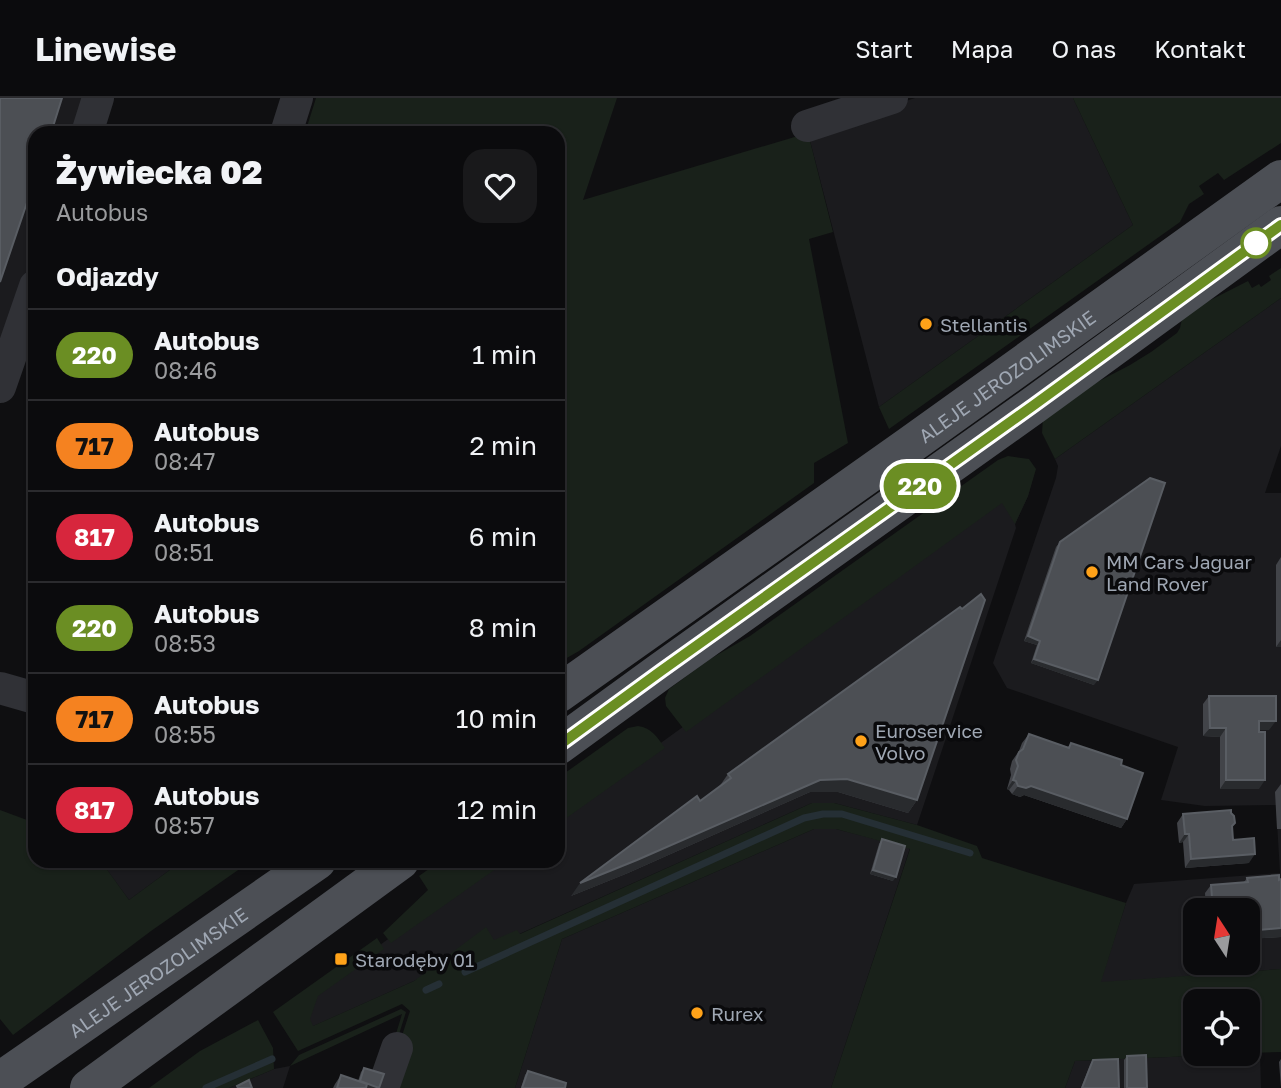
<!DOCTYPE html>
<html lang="pl">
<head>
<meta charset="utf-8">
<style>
	body { margin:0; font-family:"Golos Text",sans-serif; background:#19191b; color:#f1f3f6; height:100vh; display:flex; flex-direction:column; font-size:26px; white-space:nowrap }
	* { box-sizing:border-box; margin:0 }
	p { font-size:23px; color:#9a9b9d }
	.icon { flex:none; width:38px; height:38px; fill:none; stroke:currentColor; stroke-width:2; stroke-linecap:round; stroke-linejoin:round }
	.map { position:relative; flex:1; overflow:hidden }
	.panel { position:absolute; left:28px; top:28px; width:537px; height:742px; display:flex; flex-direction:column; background:#0b0b0d; border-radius:21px; box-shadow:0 2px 5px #0004,0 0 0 2px #2b2b2e }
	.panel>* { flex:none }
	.badge { padding:0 14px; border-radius:23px; font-size:24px; line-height:46px }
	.needle { width:46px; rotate:348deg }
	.buttons { position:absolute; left:1183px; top:800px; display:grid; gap:14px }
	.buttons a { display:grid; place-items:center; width:77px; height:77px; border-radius:14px; background:#0b0b0d; box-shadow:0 2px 5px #0004,0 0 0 2px #2b2b2e; font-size:35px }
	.map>.badge { position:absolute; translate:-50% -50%; box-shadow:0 0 0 4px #fff }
	h2 { padding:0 28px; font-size:26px; line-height:63px }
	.round { display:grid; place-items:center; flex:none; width:74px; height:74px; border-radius:21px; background:#19191b }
	.summary { display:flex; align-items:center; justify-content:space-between; height:119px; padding:0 28px }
	h1 { font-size:33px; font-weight:800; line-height:52px }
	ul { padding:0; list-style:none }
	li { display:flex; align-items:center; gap:21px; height:91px; padding:0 28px; border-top:2px solid #2b2b2e }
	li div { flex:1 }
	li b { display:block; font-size:26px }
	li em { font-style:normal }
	li .badge { min-width:77px; font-weight:700; text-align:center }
	header { display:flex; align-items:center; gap:42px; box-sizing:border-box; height:98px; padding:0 35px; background:#0b0b0d; border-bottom:2px solid #2b2b2e }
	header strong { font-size:33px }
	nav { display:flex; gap:38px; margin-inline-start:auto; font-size:24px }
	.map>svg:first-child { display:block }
</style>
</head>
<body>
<header>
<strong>Linewise</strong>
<nav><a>Start</a><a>Mapa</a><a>O nas</a><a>Kontakt</a></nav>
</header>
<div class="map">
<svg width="1281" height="990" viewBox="0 0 1281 990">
	<rect width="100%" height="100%" fill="#0f0f11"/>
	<path fill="#1b1b1e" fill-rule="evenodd" d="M0,0h89l-12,35h-42v123l-35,104z
		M915,0h158l60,127 -254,182 -71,-274z
		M1281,200v148l-16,47h16v476l-181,14 26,-80 8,-19 146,-11 -4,-68 -71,1 -44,-6 17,-53 -171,-59 -14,-25 63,-185 2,-12 -3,-7zM1195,812h53v52h-53z
		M1034,376l-6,22 -13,28 1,4 -99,297 -83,-22h-22l-512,229 -14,-19 210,-152h62v-44z
		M814,731h22l74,19 -79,240h-316l47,-149z
		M106,763h76l-53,39 -27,-37z
		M1260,955l1,35h-196l10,-27z
		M290,968l-7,22h-54l45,-19z"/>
	<path fill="#19211a" d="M316,0h301l-34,102 225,-67 25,99 -24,7 39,204 -34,20v20l-235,168 -21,12v-530h-253z
		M1073,0h208v45l-57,37 -6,-7 -19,13 5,8 -15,10 -9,18 -291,207 -10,-22 254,-182z
		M1281,170v30l-226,161 -13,-26 1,-15 39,-28 48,-25 21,-13 26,-19 3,-5 3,-14 65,-33 4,7 7,-4 2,3 10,-7 -2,-4z
		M1008,358l21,3 7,10 -8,27 -13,28 -13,-21 -316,229 -20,-26 -1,-8 4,-9 41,-30 40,-23 248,-176z
		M638,628c14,2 19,11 27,22l-107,76v-46l70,-50z
		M812,705h22l83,22 60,21 5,12 144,45 -25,79 180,-13v83l-33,1v-52h-53v53h46l-166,7 -10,27h-234l79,-239 -74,-20h-22l-252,110 -47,149h-127l10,-40 12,-37 -8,-7 -104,47 -25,-39 104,-74 7,11 -66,47 -8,23 3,7 101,-45 72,-54 8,13 23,-10 3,4z
		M0,712l35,13v38h71l-3,3 26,36 53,-39h69l-100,70 -138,104 -13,-16z
		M440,763h67l-116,82 -8,-10 45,-43 -9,-14z
		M401,911l5,3 -11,35h-3l10,-33 -112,52 9,-11z
		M258,922l15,28 1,21 -45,19h-80l51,-37z"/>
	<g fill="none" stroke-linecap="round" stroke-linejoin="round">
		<path stroke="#252f35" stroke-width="7" d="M465,874l339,-154 19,-4h19l128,39
			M426,892l13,-6
			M206,990l66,-29"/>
		<path stroke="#303136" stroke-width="32" d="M807,28l85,-28
			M87,35l11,-35
			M286,35l11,-35
			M0,289l35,-101
			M0,590l35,10
			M383,990l14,-40"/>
		<g stroke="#4c4f55" stroke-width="38">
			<path id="s1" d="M558,596l352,-249 371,-266"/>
			<path d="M558,648l103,-75 373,-266 247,-180"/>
			<path id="s2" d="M0,983l317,-220"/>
			<path d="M89,990l311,-227"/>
		</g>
	</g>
	<path fill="#424449" d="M1060,444l34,143 -63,-22 6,-18 -13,-4 32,-94z
		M1281,459v90h-5v-82z
		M1209,598l60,34h-10v59h-39v-52l-17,-1v-32z
		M1029,636l39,13 3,-4 50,22 6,54 -6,9 -97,-33 -4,2 -8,-3 -3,-4 -2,-1 4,-14 -1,-6 2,-8 7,-10 3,-8z
		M728,676l189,26 -9,13 -70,-21h-28l-182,81 -57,23 148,-109z
		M1281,686v45h-4l-2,-37z
		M1231,715l4,10 -3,4 1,13 16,23 -64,5 -2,-26 -4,1 -2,-20 6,-9z
		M882,741l11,42 -23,-7 9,-30z
		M1247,780l34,1v58l-33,2v-29h-42l-1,-17 6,-8 33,-3z
		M1127,958l20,32h-23v-28z
		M1281,961v29l-2,-26z
		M1093,962l26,28h-38l9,-23z
		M364,970l15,20h-46l2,-4 6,-9 17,6 3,-9z
		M528,973l37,17h-44l4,-13z"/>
	<path fill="#292b2e" d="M1028,538l12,5 -3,4 -13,-4z
		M1281,542v7h-5z
		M1034,561l64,21 -4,5 -63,-22z
		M1259,623h17l-7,9h-16z
		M1210,630h16l-6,9 -17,-1z
		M847,681l70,21 -9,13 -70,-21h-28l-182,81 -57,23 9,-13 240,-103z
		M1013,682l3,1 -7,9 -2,-1z
		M1226,682h39l-6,9h-39z
		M1018,688h13l96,33 -6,9 -97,-33 -4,2 -8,-3z
		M1185,736h4l-6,8 -4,1z
		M1255,756l-6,9 -64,5 6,-9z
		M873,772l23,7 -3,4 -23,-7z
		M1281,830v9l-33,2v-8z
		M360,983l19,7h-15z"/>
	<path fill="#4c4f54" stroke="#595d63" stroke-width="2" d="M0,0h62l-11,35h-16v46l-35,103z
		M1150,380l15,5 -67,197 -64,-21 6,-18 -12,-5 32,-94z
		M981,496l4,6 -68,200 -70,-21 -27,1 -183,80 -57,23 117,-87 3,5 31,-23 -3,-4 232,-167 2,2z
		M1209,598h67v25h-17v11h6v48h-39v-52h-16z
		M1029,636l40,14 2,-5 51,17 -1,5 22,8 -16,46 -96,-33 -5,2 -8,-2 -2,-5 -3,-1 5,-14 -2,-6 3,-8 4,-3z
		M1231,712v3l3,3 1,7 -3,3 1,14 21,-2 1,16 -64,5 -2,-25h-4l-2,-20z
		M882,741l23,7 -9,31 -23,-7z
		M1279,777v5l2,-1v49l-33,3v-21h-35l-2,-25 37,-3 -1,-4z
		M1146,957l1,33h-20v-32z
		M1118,961l1,29h-37l11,-28z
		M364,970l20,6 -5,14 -19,-7z
		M528,973l38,12 -1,5h-43z
		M341,977l26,9 -1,4h-29z
		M249,982l3,8h-14l-1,-2z"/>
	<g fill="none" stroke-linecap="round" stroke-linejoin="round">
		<defs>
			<path id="line" d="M558,648l103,-75 373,-266 247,-180"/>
		</defs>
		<use href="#line" stroke="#fff" stroke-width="16"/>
		<use href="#line" stroke="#6b8e23" stroke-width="10"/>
	</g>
	<circle fill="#fff" stroke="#6b8e23" stroke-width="3.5" cx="1256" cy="145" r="14"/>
	<g fill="#ffa219" stroke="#0a0a0c" stroke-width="2.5">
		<circle cx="926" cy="226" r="7"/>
		<circle cx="1092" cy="474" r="7"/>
		<circle cx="861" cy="643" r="7"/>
		<rect x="334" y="854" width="14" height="14" rx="3.5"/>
		<circle cx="697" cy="915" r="7"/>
	</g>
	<g text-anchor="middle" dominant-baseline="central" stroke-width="7" stroke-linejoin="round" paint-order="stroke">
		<g font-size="19" fill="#9fa7b3" stroke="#0a0a0c" text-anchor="start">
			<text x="940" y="226">Stellantis</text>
			<text x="1106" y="463">MM Cars Jaguar<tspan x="1106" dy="22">Land Rover</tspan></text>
			<text x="875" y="632">Euroservice<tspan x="875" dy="22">Volvo</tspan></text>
			<text x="355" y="861">Starodęby 01</text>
			<text x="711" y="915">Rurex</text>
		</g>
		<g font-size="19" fill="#9fa7b3" stroke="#0a0a0c">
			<text stroke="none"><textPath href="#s1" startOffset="550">ALEJE JEROZOLIMSKIE</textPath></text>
			<text stroke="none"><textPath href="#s2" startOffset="192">ALEJE JEROZOLIMSKIE</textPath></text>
		</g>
	</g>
</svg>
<div class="buttons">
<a><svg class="needle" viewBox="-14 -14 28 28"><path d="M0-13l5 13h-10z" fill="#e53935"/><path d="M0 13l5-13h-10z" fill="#9a9b9d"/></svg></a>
<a><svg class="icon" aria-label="locate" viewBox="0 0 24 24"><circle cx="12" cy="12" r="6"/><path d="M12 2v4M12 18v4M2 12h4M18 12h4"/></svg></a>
</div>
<b class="badge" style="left:920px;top:388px;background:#6b8e23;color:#fff">220</b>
<section class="panel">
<div class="summary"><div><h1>Żywiecka 02</h1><p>Autobus</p></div><a class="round"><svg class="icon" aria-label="heart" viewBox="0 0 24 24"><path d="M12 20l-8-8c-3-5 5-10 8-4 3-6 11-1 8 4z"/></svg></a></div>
<h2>Odjazdy</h2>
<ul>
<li><span class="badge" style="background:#6b8e23;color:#fff">220</span><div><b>Autobus</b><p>08:46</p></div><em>1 min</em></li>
<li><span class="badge" style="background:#f58220;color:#111">717</span><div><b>Autobus</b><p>08:47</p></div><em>2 min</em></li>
<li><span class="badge" style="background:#d7263d;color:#fff">817</span><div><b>Autobus</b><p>08:51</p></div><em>6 min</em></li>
<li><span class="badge" style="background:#6b8e23;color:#fff">220</span><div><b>Autobus</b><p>08:53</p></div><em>8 min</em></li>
<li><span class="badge" style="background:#f58220;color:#111">717</span><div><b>Autobus</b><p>08:55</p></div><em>10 min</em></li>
<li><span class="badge" style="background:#d7263d;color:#fff">817</span><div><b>Autobus</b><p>08:57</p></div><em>12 min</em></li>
</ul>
</section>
</div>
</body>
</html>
